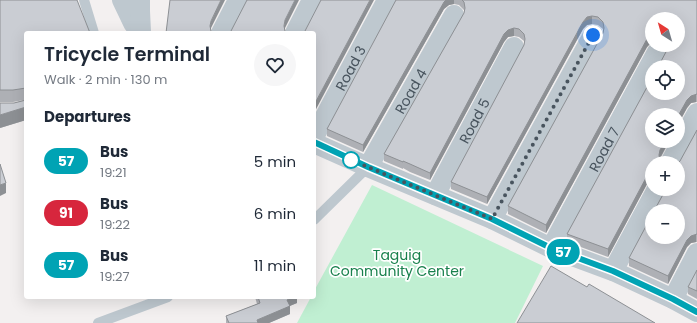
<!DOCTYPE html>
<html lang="en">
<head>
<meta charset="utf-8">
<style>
	body { margin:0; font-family:Poppins,sans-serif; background:#f6f6f7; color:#1f2937; height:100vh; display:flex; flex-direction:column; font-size:15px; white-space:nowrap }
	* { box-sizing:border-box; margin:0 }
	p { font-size:13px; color:#747a83 }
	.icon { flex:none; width:22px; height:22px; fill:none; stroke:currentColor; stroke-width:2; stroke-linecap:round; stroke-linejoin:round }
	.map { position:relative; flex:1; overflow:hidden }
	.sheet { position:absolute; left:24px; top:31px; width:292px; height:268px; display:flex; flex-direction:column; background:#fff; border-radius:4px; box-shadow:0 4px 16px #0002 }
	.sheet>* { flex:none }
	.badge { padding:0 8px; border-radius:13px; font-size:14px; line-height:26px }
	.needle { width:26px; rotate:323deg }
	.buttons { position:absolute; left:645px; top:12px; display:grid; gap:8px }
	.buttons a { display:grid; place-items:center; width:40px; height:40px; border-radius:50%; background:#fff; box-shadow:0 4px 16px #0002; font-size:20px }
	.you { position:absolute; width:20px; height:20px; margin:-10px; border:3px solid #fff; border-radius:50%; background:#1a73e8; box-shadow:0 0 0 6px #1a73e833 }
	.map>.badge { position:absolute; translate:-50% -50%; box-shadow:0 0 0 2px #fff }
	h2 { padding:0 20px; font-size:15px; line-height:36px }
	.round { display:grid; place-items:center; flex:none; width:42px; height:42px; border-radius:21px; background:#f6f6f7 }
	.summary { display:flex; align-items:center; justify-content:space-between; height:68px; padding:0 20px }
	h1 { font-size:19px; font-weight:600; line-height:30px }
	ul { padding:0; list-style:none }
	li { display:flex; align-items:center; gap:12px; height:52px; padding:0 20px }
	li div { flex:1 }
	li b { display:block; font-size:15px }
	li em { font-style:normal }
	li .badge { min-width:44px; font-weight:700; text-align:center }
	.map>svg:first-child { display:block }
</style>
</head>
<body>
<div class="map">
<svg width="697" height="323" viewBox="0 0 697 323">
	<rect width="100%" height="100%" fill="#f3f0f0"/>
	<path fill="#c0efd2" d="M372,185l171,81 -28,57h-218l14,-26h3v-6z"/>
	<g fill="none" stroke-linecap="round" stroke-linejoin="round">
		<path stroke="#bec8cf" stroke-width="10" d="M84,0l10,33
			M314,220l54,-53
			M98,323l70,-26"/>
		<g stroke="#bec8cf" stroke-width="20">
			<path d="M122,0l11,23 7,10"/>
			<path d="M140,0v11l1,21"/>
			<path d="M221,33l17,-33"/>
			<path d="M295,33l17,-33"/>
			<path id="s1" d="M314,137l73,-137"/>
			<path d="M314,143l54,24 124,52 59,29 62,23 60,28 24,13"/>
			<path d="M670,163l27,-50"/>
			<path id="s2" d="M368,167l86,-152"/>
			<path id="s3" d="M435,195l79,-148"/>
			<path d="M492,219l101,-184"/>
			<path id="s4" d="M551,248l106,-196"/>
			<path d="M613,271l44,-82"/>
			<path d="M673,299l24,-46"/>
		</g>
	</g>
	<path fill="#aeb0b5" d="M0,0l26,33v87l-26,8 14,-25 10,-3 -11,2h-13z
		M396,0h301v102l-6,1 -4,5 -27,51 -8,4 -1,16 -4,5 -39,73 -41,-15v-8l100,-184v-4l-1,-1h12l-26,-26 -1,23 -4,5 -101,186 -38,-19v-8l95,-173v-4l-5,-4 -6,-1 -5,1 -4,4 -96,175 -36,-15v-7l73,-137v-4l-5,-4 -5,-1 -6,1 -4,5 -74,138 -20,-8 -7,-4v1l-19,-8v-7l80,-141v-3l-5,-5 -5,-1 -5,1 -5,4 -81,143 -36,-16v-7z
		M697,130v112l-6,1 -4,4 -19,37 -39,-18v-8z
		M697,270v29l-9,-5v-7z
		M255,297h42v6l-7,3v8l-21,9h-43v-7l31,-12z"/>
	<path fill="#8d9094" d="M221,0h4l-14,28 -1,5v-7l1,-5z
		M295,0h4l-14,28 -1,5v-7l1,-6z
		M370,0h4l-60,113v-8z
		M446,0h8v4l-5,1 -5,4 -81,143v-7l81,-143z
		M592,16v8l-5,1 -4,4 -96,175v-7l96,-175 4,-5z
		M514,28v8l-6,1 -4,5 -74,138v-7l74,-139 4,-4z
		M651,34h1v8l-5,5 -101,186v-8l101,-186z
		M696,94v8l-5,1 -4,5 -9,16v-8l9,-16 4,-4z
		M26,107v13l-26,8v-13z
		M665,141h4l-9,17 -1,5v-8l1,-5z
		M651,171h1v8l-5,5 -39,73v-8l39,-73z
		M6,183v10l-6,3v-11z
		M696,234v8l-5,1 -4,4 -19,37v-8l19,-36 4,-4z
		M293,297h4v6l-10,4v-7z
		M290,306v8l-21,9h-12v-3z"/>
	<path fill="#cacdd3" stroke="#8d9094" d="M0,0h77l13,33h-64v55l-13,2h-13z
		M170,0h51l-10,21 -1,5 1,5 2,2h-47z
		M247,0h48l-10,20 -1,6 1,5 2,2h-58l2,-2z
		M321,0h49l-56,105v-72h-11l2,-2z
		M396,0h50l-2,2 -81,143 -36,-16z
		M462,0h235v94l-6,2 -4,4 -9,16v-1h-26v26h13l-5,9 -1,5 1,6 2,2h-10v8l-5,5 -39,73 -41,-15 85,-156v15h26v-26h-20l9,-17 1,-5h10v-26h-26v15l-5,5 -101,186 -38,-19 95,-173 1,-5 -1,-6 -5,-5 -6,-1 -5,1 -4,5 -96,175 -36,-15 73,-137 1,-6 -1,-5 -5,-5 -5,-1 -6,2 -4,4 -74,139 -20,-9 -7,-3v1l-19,-8 80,-141 1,-5 -1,-6z
		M26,100v7l-26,8v-12h14z
		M697,130v104l-6,2 -4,4 -19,36 -39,-18 23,-43v22h26v-26h-24l12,-22h12v-26l2,-2z
		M0,164l6,19 -6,2z
		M551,266l36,21 2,-3 66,39h-138z
		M697,270v21l-9,-4z
		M258,297h35l-6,3 3,6 -33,14 1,3h-29l-3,-7 34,-13z"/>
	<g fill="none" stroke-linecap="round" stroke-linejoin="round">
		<defs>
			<path id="line" d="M314,142l54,25 124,52 59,29 62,23 60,28 24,13"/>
		</defs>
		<use href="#line" stroke="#fff" stroke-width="9"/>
		<use href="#line" stroke="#00a3b4" stroke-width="6"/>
		<path stroke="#48545e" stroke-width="4" stroke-dasharray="0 7.2" d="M351,160l141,59 101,-184"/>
	</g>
	<circle fill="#fff" stroke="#00a3b4" stroke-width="2" cx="351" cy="160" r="8"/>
	<g text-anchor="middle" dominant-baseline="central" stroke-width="3.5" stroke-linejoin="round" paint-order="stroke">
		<g font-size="14" fill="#48545e" stroke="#fff">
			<text stroke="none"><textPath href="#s1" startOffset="78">Road 3</textPath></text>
			<text stroke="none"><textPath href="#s2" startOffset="87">Road 4</textPath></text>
			<text stroke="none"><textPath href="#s3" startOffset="84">Road 5</textPath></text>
			<text stroke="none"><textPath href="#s4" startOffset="112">Road 7</textPath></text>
		</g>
		<g font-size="14" fill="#18804c" stroke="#fff">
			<text x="397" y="255">Taguig<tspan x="397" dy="16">Community Center</tspan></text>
		</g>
	</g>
</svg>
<div class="buttons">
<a><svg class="needle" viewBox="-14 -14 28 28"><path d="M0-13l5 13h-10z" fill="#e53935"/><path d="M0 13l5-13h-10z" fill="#747a83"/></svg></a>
<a><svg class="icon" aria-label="locate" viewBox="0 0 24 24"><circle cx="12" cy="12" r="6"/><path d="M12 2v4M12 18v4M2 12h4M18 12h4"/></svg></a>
<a><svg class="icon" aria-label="layers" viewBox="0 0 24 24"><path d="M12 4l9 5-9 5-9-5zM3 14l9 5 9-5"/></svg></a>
<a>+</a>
<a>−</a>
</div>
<div class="you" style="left:593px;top:35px"></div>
<b class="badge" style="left:563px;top:252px;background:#00a3b4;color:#fff">57</b>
<section class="sheet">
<div class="summary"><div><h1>Tricycle Terminal</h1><p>Walk · 2 min · 130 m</p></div><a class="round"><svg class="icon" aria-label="heart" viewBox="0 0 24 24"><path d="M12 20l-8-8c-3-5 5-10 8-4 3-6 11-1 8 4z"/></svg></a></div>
<h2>Departures</h2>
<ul>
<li><span class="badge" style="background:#00a3b4;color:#fff">57</span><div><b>Bus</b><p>19:21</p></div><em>5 min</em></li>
<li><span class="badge" style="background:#d7263d;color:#fff">91</span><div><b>Bus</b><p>19:22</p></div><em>6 min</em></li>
<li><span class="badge" style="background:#00a3b4;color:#fff">57</span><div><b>Bus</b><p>19:27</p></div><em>11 min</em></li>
</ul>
</section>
</div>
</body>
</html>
